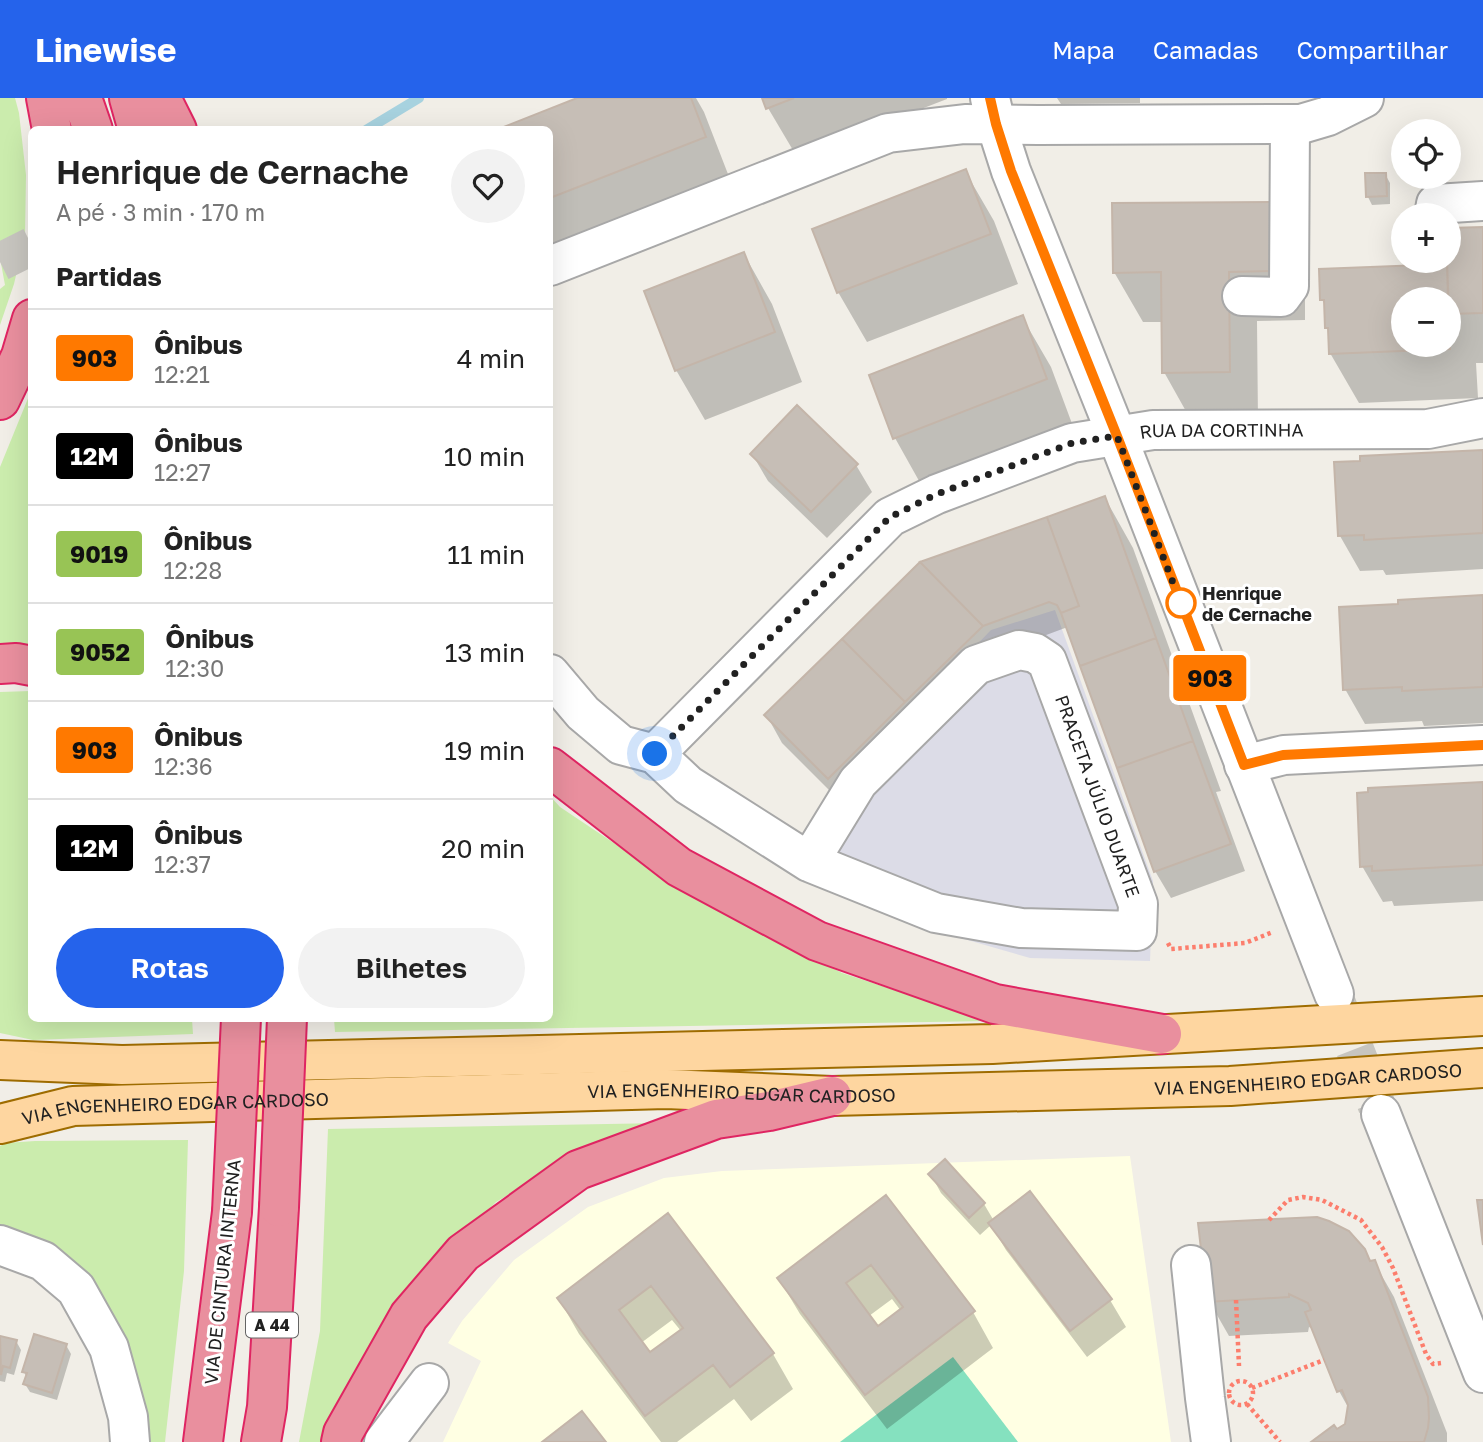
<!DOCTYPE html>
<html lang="pt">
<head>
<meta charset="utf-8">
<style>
	body { margin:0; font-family:"Golos Text",sans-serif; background:#f2f2f2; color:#222; height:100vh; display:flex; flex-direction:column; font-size:26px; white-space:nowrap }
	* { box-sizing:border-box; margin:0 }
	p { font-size:23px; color:#767676 }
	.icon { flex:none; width:38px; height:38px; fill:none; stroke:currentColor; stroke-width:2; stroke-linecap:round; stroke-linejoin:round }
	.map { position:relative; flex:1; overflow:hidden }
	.panel { position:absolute; left:28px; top:28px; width:525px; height:896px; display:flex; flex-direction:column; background:#fff; border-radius:10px; box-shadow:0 7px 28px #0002 }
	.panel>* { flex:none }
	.badge { padding:0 14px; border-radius:5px; font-size:24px; line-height:46px }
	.controls { position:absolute; left:1391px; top:21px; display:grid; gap:14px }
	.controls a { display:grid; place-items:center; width:70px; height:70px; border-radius:50%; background:#fff; box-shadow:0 7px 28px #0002; font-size:35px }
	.you { position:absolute; width:35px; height:35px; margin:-18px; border:5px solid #fff; border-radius:50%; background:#1a73e8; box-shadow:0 0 0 10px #1a73e833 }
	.map>.badge { position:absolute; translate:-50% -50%; box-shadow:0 0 0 4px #fff }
	h2 { padding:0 28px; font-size:26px; line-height:63px }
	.round { display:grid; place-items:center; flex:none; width:74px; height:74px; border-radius:37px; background:#f2f2f2 }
	.overview { display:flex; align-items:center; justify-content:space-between; height:119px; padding:0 28px }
	h1 { font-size:33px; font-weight:600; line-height:52px }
	.button { display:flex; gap:14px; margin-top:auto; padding:14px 28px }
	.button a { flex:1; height:80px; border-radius:42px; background:#2563eb; color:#fff; font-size:28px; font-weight:600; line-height:80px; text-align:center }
	.button a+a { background:#f2f2f2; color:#222 }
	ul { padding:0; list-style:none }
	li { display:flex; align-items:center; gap:21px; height:98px; padding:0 28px; border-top:2px solid #e0e0e0 }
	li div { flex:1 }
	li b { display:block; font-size:26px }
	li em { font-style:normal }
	li .badge { min-width:77px; font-weight:700; text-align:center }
	header { display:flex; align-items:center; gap:42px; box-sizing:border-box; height:98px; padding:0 35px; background:#2563eb; color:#fff }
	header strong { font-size:33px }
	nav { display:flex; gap:38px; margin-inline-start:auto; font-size:24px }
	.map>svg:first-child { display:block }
</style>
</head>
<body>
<header>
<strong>Linewise</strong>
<nav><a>Mapa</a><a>Camadas</a><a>Compartilhar</a></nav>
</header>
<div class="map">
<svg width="1483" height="1344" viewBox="0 0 1483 1344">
	<rect width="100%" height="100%" fill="#f1eee7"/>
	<path fill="#ffffe3" d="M1130,1058l41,286h-728l38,-81 -33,-18 14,-22 52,-61 74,-53 76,-29 58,-7z"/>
	<path fill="#cbecad" d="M0,0h15l4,15 7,62 -1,61 -11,48 -14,41v-36l5,-4 -5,-27z
		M31,293v256l-31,1v-181z
		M31,593l1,327 160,1 1,15 -160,6 -33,-7v-341z
		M550,698l10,11 139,93 143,73 148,48 -655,11 -1,-13 216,-1z
		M664,1025l-90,33 -78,46 -85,89 -57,80 -26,71h-29l21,-111 8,-202z
		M188,1042l-4,131 -19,171h-20l-27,-104 -118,-110v-82l6,-3 29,-2z"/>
	<path fill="#85e1bf" d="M953,1259l65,85h-178z"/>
	<path fill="#dcdce7" d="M1055,512l98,271 -3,80 -120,-3 -111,-32 -116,-52 45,-96 143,-148z"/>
	<path fill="#0003" fill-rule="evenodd" d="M582,0h114l8,14 29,75 -183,72v-129z
		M764,0h183v1l-150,58 -29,-49z
		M1057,0h83v5l-79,1z
		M965,73l29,50 24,63 -151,58 -29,-50z
		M1385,76l5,9v21l-18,1 -4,-8z
		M1483,131v134h-7l2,35 -119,5 -29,-50v-19l-3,-6 -1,-22 -4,-6 -2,-29 129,-5v-36zM1404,201h45v46h-45z
		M1305,155v67l-48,1 1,100 -66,1 -28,-50 -1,-50h-20l-29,-50z
		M744,156l28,50 30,78 -97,38 -29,-50z
		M1022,219l29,50 23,62 -151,59 -28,-50z
		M1483,353v118l-97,6 -3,-5 -23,1 -20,-35 -4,-72z
		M752,356l104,11 16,27 -45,46 -59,-57z
		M1105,400l28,50 88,243 -5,1 29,79 -74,27 -16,-27 -86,-242 -4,-1 -67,25 -154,152 -62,-62 -15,-27z
		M1483,499v126l-59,3 -2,-5 -57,3 -20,-35 55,-84z
		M1483,685v118l-89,5 -2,-5 -9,1 -21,-36z
		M945,1064l39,42 10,17 116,79 16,27 -39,30 -81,-107 -15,-25 -11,10 -39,-42 -10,-18z
		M886,1099l87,115 20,36 -106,81 -87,-115 -21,-35zM892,1201l9,12 -23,17 -9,-12z
		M667,1118l106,138 20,35 -42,32 -17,-22 -57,43h-16l-82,-108 -20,-35zM672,1222l9,11 -31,24 -9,-12z
		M1364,1152l7,13 3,-1 20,35 53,136v9h-133l33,-17 2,-16 -10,-18 -24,-61 -6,-3 -1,5 -79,4 -20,-35z
		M0,1239l16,4 5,9 -7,25 -7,-2 -2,9 -5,-1z
		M66,1247l5,9 -14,46 -27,-8 -5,-8 2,-6 -3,-6z"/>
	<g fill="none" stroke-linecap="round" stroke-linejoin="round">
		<path stroke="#a7d2df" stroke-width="10" d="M366,32l53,-32"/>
	</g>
	<path fill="#c6beb6" stroke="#c4b5a9" stroke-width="2" fill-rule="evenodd" d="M577,0h114l15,39 -156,61v-68h-54z
		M762,0h32l-28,11z
		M966,71l25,65 -154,59 -25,-64z
		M1365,75h21l1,23 -21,1z
		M1277,104v69l-48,1 1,100 -68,1 -1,-101 -48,1 -1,-70z
		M1483,129v86l-34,1 -2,-53h2v-33z
		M744,154l31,80 -100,39 -31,-80z
		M1447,166l1,35h-44v46h45v-23l1,27 -121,5 -1,-26h-3l-1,-28h-4l-1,-31z
		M1023,217l24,64 -154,60 -24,-64z
		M797,307l61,59 -47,48 -61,-58z
		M1483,352v83l-119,7v-5l-26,1 -4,-74 26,-1v-5z
		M1105,398l51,142 -76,28 -19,-53 18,-7 -32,-89z
		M1047,419l32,89 -18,7 -4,-8 -8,-3 -66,24 -63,-64z
		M920,464l63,64 -78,76 -63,-63z
		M1483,497v92l-81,4v-4l-59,3 -4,-83 59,-3v-4z
		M1156,540l37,103 -76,27 -37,-102z
		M842,541l63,63 -77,77 -64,-64z
		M1193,643l38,103 -77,28 -37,-104z
		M1483,684v83l-111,6v-5l-12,1 -3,-74 11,-1v-4z
		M945,1061l40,44 -16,15 -41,-44z
		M1030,1093l82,108 -42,32 -82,-108z
		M886,1097l89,116 -110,84 -88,-117zM871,1167l32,42 -25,19 -32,-43z
		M1477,1102h6v45z
		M668,1115l106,140 -44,34 -17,-22 -68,51 -88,-118zM651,1188l32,42 -33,24 -31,-42z
		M1317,1119l12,4 20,10 16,18 5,12 5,-1 53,137 1,21 -1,10 -4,14h-113l23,-17 3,4 8,-5 3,-19 -6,-15 -5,2 -32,-80 6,-2 -3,-7 -19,-9v3l-82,5 -9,-79z
		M34,1236l33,10 -15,49 -29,-9 4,-11 -5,-1z
		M0,1238l17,4 -7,28 -7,-2 -2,9z
		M582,1313l24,31h-64z"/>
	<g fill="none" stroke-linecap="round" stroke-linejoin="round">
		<path stroke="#c7c5bf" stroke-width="38" stroke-dasharray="38 19" stroke-linecap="butt" d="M0,164l32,-16
			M1334,898l43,110"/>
		<defs>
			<g id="minor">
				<path d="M990,0l6,26 15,47 106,265 217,558"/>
				<path d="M1434,117l2,-11 47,-3"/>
				<path d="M550,168l338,-133 77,-9 73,1 263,-1 27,-8 36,-18"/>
				<path d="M1242,198l39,1 8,-11 1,-162"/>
				<path d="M550,576l33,39 38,32 34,9 33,31 121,77 127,51 85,15 116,3 1,-27 -91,-243 -12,-8 -16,-3 -43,15 -118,117 -49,80"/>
				<path id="s1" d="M655,656l235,-237 47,-23 135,-51 81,-13 275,-1 55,-11"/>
				<path d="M1244,667l40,-10 199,-10"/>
				<path d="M1381,1016l102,259"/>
				<path d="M0,1147l43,16 33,28 33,59 19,69 2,25"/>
				<path d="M1191,1167l14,133 6,44"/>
				<path d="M384,1344l45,-59"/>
			</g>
			<g id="major">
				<path d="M0,962l122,5 870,-21 491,-28"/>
				<path id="s2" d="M0,1026l73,-18 593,-17 166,7 398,-10 253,-18"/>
			</g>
			<path id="highway" d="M46,0l6,32
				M82,0l11,32
				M129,0l9,32
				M161,0l16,32
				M0,302l21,-44 11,-37
				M0,566l16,-1 16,3
				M550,669l129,100 138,74 178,63 167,30
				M203,1344l29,-230
				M261,1344l6,-35 12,-200
				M341,1344l2,-9 66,-117 54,-63 115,-83 138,-51 53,-8 63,-15"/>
		</defs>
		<use href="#minor" stroke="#a8a8a8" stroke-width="42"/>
		<use href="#major" stroke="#9e6c00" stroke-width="42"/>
		<use href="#highway" stroke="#df2562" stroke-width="42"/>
		<path stroke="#fc7e6d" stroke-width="4.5" stroke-dasharray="3.5 3.5" stroke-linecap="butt" d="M1168,845l3,6 74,-6 28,-11
			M1269,1122l19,-20 15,-3 19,3 39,20 21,27 11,21 33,86 7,10 8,-1
			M1236,1202l3,66
			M1229 1295a12 12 0 1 1 24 0a12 12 0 1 1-24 0Z
			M1252,1290l72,-28
			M1247,1306l33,38"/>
		<use href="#minor" stroke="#fff" stroke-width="38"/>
		<use href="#major" stroke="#fed6a0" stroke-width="38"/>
		<use href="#highway" stroke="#e98f9e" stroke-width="38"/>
		<defs>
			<path id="highway-bridge" d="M279,1109l8,-189
				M232,1114l9,-194"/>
		</defs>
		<use href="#highway-bridge" stroke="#df2562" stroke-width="42" stroke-linecap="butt"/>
		<use href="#highway-bridge" stroke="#e98f9e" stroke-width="38"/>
	</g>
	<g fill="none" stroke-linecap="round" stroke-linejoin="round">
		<defs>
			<path id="line" d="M990,0l6,26 15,47 106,265 127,329 39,-10 200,-10"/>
		</defs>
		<use href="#line" stroke="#fff" stroke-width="16"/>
		<use href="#line" stroke="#ff7900" stroke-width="10"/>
		<path stroke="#212121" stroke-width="7" stroke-dasharray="0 12.6" d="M655,656l235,-237 47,-23 135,-51 45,-7 68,178 -4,-11"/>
	</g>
	<circle fill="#fff" stroke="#ff7900" stroke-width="3.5" cx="1181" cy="505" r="14"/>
	<g text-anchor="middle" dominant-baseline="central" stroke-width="6" stroke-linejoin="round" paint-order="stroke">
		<rect fill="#fff" stroke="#646464" stroke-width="2" x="246" y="1214.5" width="52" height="25" rx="5"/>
		<g font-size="16" font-weight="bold" fill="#212121">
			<text x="272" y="1227">A 44</text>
		</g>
		<g font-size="18" fill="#212121" stroke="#fff">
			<text stroke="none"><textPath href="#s1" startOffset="681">RUA DA CORTINHA</textPath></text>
			<text transform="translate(1098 698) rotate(70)">PRACETA JÚLIO DUARTE</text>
			<text stroke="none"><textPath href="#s2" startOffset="1311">VIA ENGENHEIRO EDGAR CARDOSO</textPath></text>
			<text stroke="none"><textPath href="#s2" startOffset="744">VIA ENGENHEIRO EDGAR CARDOSO</textPath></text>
			<text stroke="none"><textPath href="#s2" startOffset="177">VIA ENGENHEIRO EDGAR CARDOSO</textPath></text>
			<text transform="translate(222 1174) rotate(-84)">VIA DE CINTURA INTERNA</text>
		</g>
		<g font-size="18" font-weight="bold" fill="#212121" stroke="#fff" text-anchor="start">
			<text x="1202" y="495">Henrique<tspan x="1202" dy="21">de Cernache</tspan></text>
		</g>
	</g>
</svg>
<div class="controls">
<a><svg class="icon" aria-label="locate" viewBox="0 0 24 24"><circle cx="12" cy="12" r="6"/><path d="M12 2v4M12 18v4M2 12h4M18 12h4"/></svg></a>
<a>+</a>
<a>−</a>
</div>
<div class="you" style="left:655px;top:656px"></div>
<b class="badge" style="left:1210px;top:580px;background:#ff7900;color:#111">903</b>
<section class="panel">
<div class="overview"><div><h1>Henrique de Cernache</h1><p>A pé · 3 min · 170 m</p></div><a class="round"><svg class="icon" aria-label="heart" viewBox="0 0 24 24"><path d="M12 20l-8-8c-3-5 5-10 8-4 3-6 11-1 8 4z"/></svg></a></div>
<h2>Partidas</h2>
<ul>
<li><span class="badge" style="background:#ff7900;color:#111">903</span><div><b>Ônibus</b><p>12:21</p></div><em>4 min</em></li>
<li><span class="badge" style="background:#000;color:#fff">12M</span><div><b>Ônibus</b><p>12:27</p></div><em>10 min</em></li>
<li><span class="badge" style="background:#98c455;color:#111">9019</span><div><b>Ônibus</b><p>12:28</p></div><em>11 min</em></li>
<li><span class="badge" style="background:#98c455;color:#111">9052</span><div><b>Ônibus</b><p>12:30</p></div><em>13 min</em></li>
<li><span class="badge" style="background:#ff7900;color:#111">903</span><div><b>Ônibus</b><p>12:36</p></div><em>19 min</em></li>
<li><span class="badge" style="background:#000;color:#fff">12M</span><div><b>Ônibus</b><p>12:37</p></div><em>20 min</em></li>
</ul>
<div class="button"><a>Rotas</a><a>Bilhetes</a></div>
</section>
</div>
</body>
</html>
